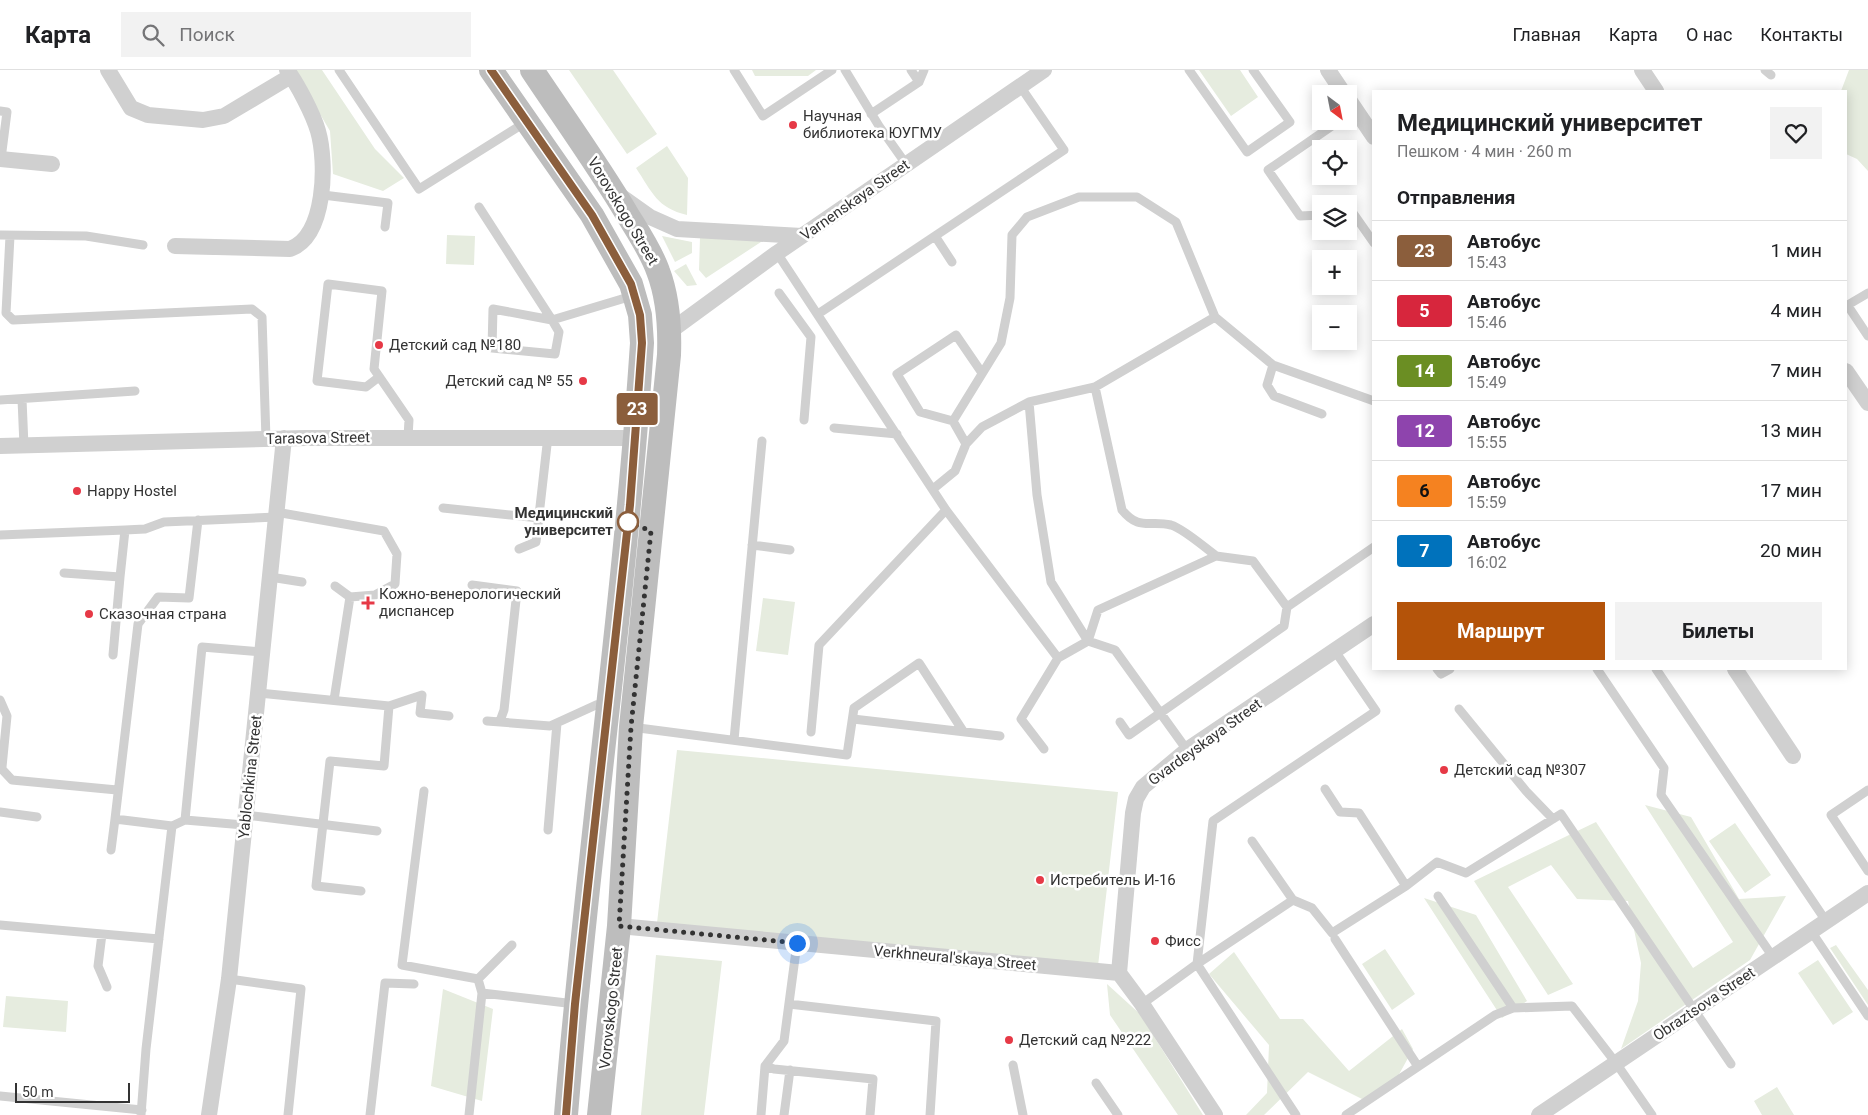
<!DOCTYPE html>
<html lang="ru">
<head>
<meta charset="utf-8">
<style>
	body { margin:0; font-family:Roboto,sans-serif; background:#f2f2f2; color:#202124; height:100vh; display:flex; flex-direction:column; font-size:19px; white-space:nowrap }
	* { box-sizing:border-box; margin:0 }
	p { font-size:16px; color:#757577 }
	.icon { flex:none; width:28px; height:28px; fill:none; stroke:currentColor; stroke-width:2; stroke-linecap:round; stroke-linejoin:round }
	.map { position:relative; flex:1; overflow:hidden }
	.details { position:absolute; left:1372px; top:20px; width:475px; height:580px; display:flex; flex-direction:column; background:#fff; border-radius:0px; box-shadow:0 2px 12px #0003 }
	.details>* { flex:none }
	.badge { padding:0 10px; border-radius:4px; font-size:18px; line-height:32px }
	.needle { width:32px; rotate:148deg }
	.buttons { position:absolute; left:1312px; top:15px; display:grid; gap:10px }
	.buttons a { display:grid; place-items:center; width:45px; height:45px; border-radius:0px; background:#fff; box-shadow:0 2px 12px #0003; font-size:25px }
	.scale { position:absolute; left:15px; bottom:12px; width:115px; box-sizing:border-box; padding-left:5px; border:2px solid #333; border-top:0; font-size:14px; line-height:18px; white-space:nowrap; color:#333; -webkit-text-stroke:4px #fff; paint-order:stroke }
	.you { position:absolute; width:25px; height:25px; margin:-12px; border:4px solid #fff; border-radius:50%; background:#1a73e8; box-shadow:0 0 0 8px #1a73e833 }
	.map>.badge { position:absolute; translate:-50% -50%; box-shadow:0 0 0 2px #fff }
	h2 { padding:0 25px; font-size:19px; line-height:45px }
	.round { display:grid; place-items:center; flex:none; width:52px; height:52px; border-radius:0px; background:#f2f2f2 }
	.head { display:flex; align-items:center; justify-content:space-between; height:85px; padding:0 25px }
	h1 { font-size:24px; font-weight:700; line-height:38px }
	.cta { display:flex; gap:10px; margin-top:auto; padding:10px 25px }
	.cta a { flex:1; height:58px; border-radius:0px; background:#b45309; color:#fff; font-size:20px; font-weight:700; line-height:58px; text-align:center }
	.cta a+a { background:#f2f2f2; color:#202124 }
	ul { padding:0; list-style:none }
	li { display:flex; align-items:center; gap:15px; height:60px; padding:0 25px; border-top:1px solid #e0e0e0 }
	li div { flex:1 }
	li b { display:block; font-size:19px }
	li em { font-style:normal }
	li .badge { min-width:55px; font-weight:700; text-align:center }
	header { display:flex; align-items:center; gap:30px; box-sizing:border-box; height:70px; padding:0 25px; background:#fff; border-bottom:1px solid #e0e0e0 }
	header strong { font-size:24px }
	nav { display:flex; gap:28px; margin-inline-start:auto; font-size:18px }
	.search { width:350px; height:45px; background:#f2f2f2; display:flex; align-items:center; gap:12px; box-sizing:border-box; padding:0 18px; border-radius:0px; color:#757577; font-size:19px }
	.map>svg:first-child { display:block }
</style>
</head>
<body>
<header>
<strong>Карта</strong>
<div class="search"><svg class="icon" aria-label="search" viewBox="0 0 24 24"><circle cx="10" cy="10" r="6"/><path d="M15 15l6 6"/></svg>Поиск</div>
<nav><a>Главная</a><a>Карта</a><a>О нас</a><a>Контакты</a></nav>
</header>
<div class="map">
<svg width="1868" height="1045" viewBox="0 0 1868 1045">
	<rect width="100%" height="100%" fill="#fff"/>
	<path fill="#e6ecdf" d="M294,0h28l53,79 29,29 -21,13 -50,-17 -3,-43z
		M569,0h44l44,64 -30,20z
		M752,0h64l-8,6h-53z
		M1199,0h41l18,27 -27,19z
		M1849,0h19v101l-11,-12 -11,-5v-63h-5z
		M667,76l21,32 -1,37c-30,-7 -35,-23 -51,-47z
		M447,165l28,1 -1,29 -28,-1z
		M662,166l30,6v11l-17,9z
		M700,167l64,3 -58,38 -7,-8z
		M686,194l11,21 -10,1 -13,-15z
		M763,528l32,4 -7,53 -32,-4z
		M677,680l441,42 -20,174 -441,-43z
		M1645,735l46,12 48,82 47,-3 -36,64 -129,89 17,-48 3,-38 -13,-62 -51,-2 -26,-34 -43,22 65,97 -25,11 -74,-114 122,-59 97,146 40,-26z
		M1735,753l36,52 -26,18 -36,-52z
		M1424,828l52,17 51,86 -25,17z
		M1836,875l32,45v15l-38,-57z
		M1385,879l30,45 -23,16 -30,-46z
		M1234,882l46,67h23l46,52 53,-42 11,20 -21,38 -30,12 -54,-27 -44,43h-18l21,-22 2,-48 -60,-71z
		M656,885l66,6 -18,154h-63z
		M1818,890l35,52 -20,13 -35,-52z
		M1107,914l33,30 63,101h-25l-68,-100z
		M443,919l50,20 -11,92 -51,-15z
		M6,926l62,5 -2,31 -63,-5z
		M1777,1017l17,28h-32l-8,-14z"/>
	<g fill="none" stroke-linecap="round" stroke-linejoin="round">
		<path stroke="#d0d0d0" stroke-width="9" d="M339,0l80,119 107,-67
			M734,0l29,46 69,-46
			M845,0l34,56 27,38
			M911,0l8,12
			M1189,0l58,82 43,-30 -37,-52
			M1765,0l6,5
			M0,41l7,1 -6,47
			M871,44l48,-32 5,-12
			M323,125l65,8 -3,24
			M479,137l73,113 7,12 -4,22 -63,-6 1,-39 59,11 80,-24
			M1349,143h4l21,30
			M1321,145l-21,1 -32,-46 71,-49
			M0,165l86,1 57,9
			M10,166l-4,77 7,7 239,-11 10,8 4,122
			M935,166l17,26
			M777,183l169,257 112,148
			M779,223l32,44 -7,83
			M1846,236l22,-13
			M1848,236l20,30
			M818,244l246,-164 -44,-64
			M1273,295l-6,20 7,11 48,18
			M379,307l-13,10 -49,-6 11,-97 54,7 -8,78 35,51 -1,17
			M1095,317l27,123c17,21 27,10 49,15 11,3 35,23 45,31
			M22,329l2,47
			M0,330l135,-9
			M1029,332l8,93 14,87 37,59 27,9 72,100
			M953,351l-33,-9 -23,-38 59,-39 26,38
			M834,358l63,6
			M966,374l-13,-23 48,-78 9,-45 2,-63 15,-18 52,-20h58l39,25 39,95 58,48 101,36
			M933,419l22,-18 11,-27 16,-17 47,-25 66,-15 120,-70
			M443,438l96,10
			M276,442l108,19 13,23 -2,30 -20,11 -25,2 -16,103
			M198,450l-9,78 -31,-1 -20,27 -23,195 57,7 13,-6 59,5
			M0,465l125,-5 20,-1 19,-7 112,-5
			M752,475l38,5
			M519,479l17,-7 12,-106
			M64,503l56,4 5,-47
			M270,507l32,5
			M472,515l45,6 -13,119 -4,11
			M335,516l15,11
			M113,585l7,-78
			M1437,599l4,5 9,-5
			M1597,599l67,99 -3,27 112,162
			M1656,599l170,252
			M259,623l130,13 -5,60 -54,-5 -14,125 45,5
			M0,630l7,16 -5,51
			M389,636l33,-11 -2,18 29,3
			M1459,639l67,82 27,28
			M853,649l147,17
			M487,651l63,5 46,-21 11,-2
			M1120,652l9,13 155,-109 3,-19
			M631,657l216,28 7,-47 65,-45 44,68
			M811,662l8,-87 127,-135
			M734,670l28,-299
			M1044,679l-23,-30 37,-61 30,-17 10,-31 118,-54 37,5 34,46 87,-60
			M0,697l12,13 105,10
			M1325,719l15,23 19,1 47,73
			M1868,720l-37,25 37,56
			M424,721l-22,174 76,14
			M0,742l37,5
			M246,745l131,16
			M185,750l17,-173 61,5
			M548,760l9,-107
			M1252,771l41,59
			M111,780l4,-31
			M1438,826l75,112
			M0,855l159,14
			M1811,861l57,85
			M102,864l-4,32 9,21
			M1335,869l82,126
			M512,875l-34,34 4,14 93,11
			M229,909l72,10 -13,126
			M789,934l147,17 -6,94
			M1142,934l55,-40 96,-64 19,8 20,25 74,-47 31,-24 29,11 95,-59 170,250
			M1013,995l10,50
			M765,996l19,-25 13,-98
			M1096,1013l22,32
			M0,1026l142,14
			M141,1045l5,-66 26,-223
			M370,1045l15,-132 29,1
			M469,1045l13,-122
			M761,1045l4,-49 9,3 99,10 -3,36
			M784,1045l6,-45
			M1296,1045l-99,-151 16,-143 163,-110 -41,-60
			M1346,1045l149,-100 18,-7 59,-2 44,57 36,52"/>
		<path stroke="#d0d0d0" stroke-width="16" d="M108,0l23,38 17,7 55,5 21,-4 67,-40
			M1328,0l16,24
			M1642,0l14,21
			M1349,30l25,37
			M0,89l52,5
			M619,125l31,22 27,12 125,7
			M175,176l115,3c36,-13 37,-87 28,-118 -5,-17 -20,-46 -31,-61
			M669,262l108,-79 267,-183
			M1846,301l22,32
			M0,376l306,-8h330
			M1735,599l58,87
			M619,856l500,47 23,31 73,111
			M1119,903l14,-160 3,-14 7,-12 44,-37 187,-126
			M209,1045l20,-136 55,-541
			M1539,1045l329,-222"/>
		<path stroke="#bdbdbd" stroke-width="24" d="M491,0l101,145 39,69 9,31 2,28c-17,258 -55,514 -76,772
			M532,0c32,48 66,95 95,144 11,18 24,37 31,57 10,26 12,56 11,84l-38,372 -12,199 -20,189"/>
	</g>
	<g fill="none" stroke-linecap="round" stroke-linejoin="round">
		<defs>
			<path id="line" d="M491,0l101,145 39,69 9,31 2,28 -12,162 -55,499 -9,111"/>
		</defs>
		<use href="#line" stroke="#fff" stroke-width="11"/>
		<use href="#line" stroke="#8b5e3c" stroke-width="8"/>
		<path stroke="#333" stroke-width="5" stroke-dasharray="0 9" d="M628,452l23,9 -20,196 -12,199 178,17"/>
	</g>
	<g fill="#e63946" stroke="#fff" stroke-width="2">
		<circle cx="793" cy="55" r="5"/>
		<circle cx="379" cy="275" r="5"/>
		<circle cx="583" cy="311" r="5"/>
		<circle cx="77" cy="421" r="5"/>
		<path d="M365.5 525.5h5v5h5v5h-5v5h-5v-5h-5v-5h5z"/>
		<circle cx="89" cy="544" r="5"/>
		<circle cx="1444" cy="700" r="5"/>
		<circle cx="1040" cy="810" r="5"/>
		<circle cx="1155" cy="871" r="5"/>
		<circle cx="1009" cy="970" r="5"/>
	</g>
	<circle fill="#fff" stroke="#8b5e3c" stroke-width="2.5" cx="628" cy="452" r="10"/>
	<g text-anchor="middle" dominant-baseline="central" stroke-width="5" stroke-linejoin="round" paint-order="stroke">
		<g font-size="15" fill="#333" stroke="#fff" text-anchor="start">
			<text x="803" y="46">Научная<tspan x="803" dy="17">библиотека ЮУГМУ</tspan></text>
			<text x="389" y="275">Детский сад №180</text>
			<text x="573" y="311" text-anchor="end">Детский сад № 55</text>
			<text x="87" y="421">Happy Hostel</text>
			<text x="379" y="524">Кожно-венерологический<tspan x="379" dy="17">диспансер</tspan></text>
			<text x="99" y="544">Сказочная страна</text>
			<text x="1454" y="700">Детский сад №307</text>
			<text x="1050" y="810">Истребитель И-16</text>
			<text x="1165" y="871">Фисс</text>
			<text x="1019" y="970">Детский сад №222</text>
		</g>
		<g font-size="15" fill="#333" stroke="#fff">
			<text transform="translate(855 130) rotate(-35)">Varnenskaya Street</text>
			<text transform="translate(623 141) rotate(59)">Vorovskogo Street</text>
			<text transform="translate(318 368) rotate(-1)">Tarasova Street</text>
			<text transform="translate(1205 672) rotate(-36)">Gvardeyskaya Street</text>
			<text transform="translate(250 707) rotate(-84)">Yablochkina Street</text>
			<text transform="translate(955 888) rotate(5)">Verkhneural'skaya Street</text>
			<text transform="translate(1704 934) rotate(-34)">Obraztsova Street</text>
			<text transform="translate(611 938) rotate(-84)">Vorovskogo Street</text>
		</g>
		<g font-size="15" font-weight="bold" fill="#333" stroke="#fff" text-anchor="end">
			<text x="613" y="443">Медицинский<tspan x="613" dy="17">университет</tspan></text>
		</g>
	</g>
</svg>
<div class="buttons">
<a><svg class="needle" viewBox="-14 -14 28 28"><path d="M0-13l5 13h-10z" fill="#e53935"/><path d="M0 13l5-13h-10z" fill="#757577"/></svg></a>
<a><svg class="icon" aria-label="locate" viewBox="0 0 24 24"><circle cx="12" cy="12" r="6"/><path d="M12 2v4M12 18v4M2 12h4M18 12h4"/></svg></a>
<a><svg class="icon" aria-label="layers" viewBox="0 0 24 24"><path d="M12 4l9 5-9 5-9-5zM3 14l9 5 9-5"/></svg></a>
<a>+</a>
<a>−</a>
</div>
<div class="scale">50 m</div>
<div class="you" style="left:797px;top:873px"></div>
<b class="badge" style="left:637px;top:339px;background:#8b5e3c;color:#fff">23</b>
<section class="details">
<div class="head"><div><h1>Медицинский университет</h1><p>Пешком · 4 мин · 260 m</p></div><a class="round"><svg class="icon" aria-label="heart" viewBox="0 0 24 24"><path d="M12 20l-8-8c-3-5 5-10 8-4 3-6 11-1 8 4z"/></svg></a></div>
<h2>Отправления</h2>
<ul>
<li><span class="badge" style="background:#8b5e3c;color:#fff">23</span><div><b>Автобус</b><p>15:43</p></div><em>1 мин</em></li>
<li><span class="badge" style="background:#d7263d;color:#fff">5</span><div><b>Автобус</b><p>15:46</p></div><em>4 мин</em></li>
<li><span class="badge" style="background:#6b8e23;color:#fff">14</span><div><b>Автобус</b><p>15:49</p></div><em>7 мин</em></li>
<li><span class="badge" style="background:#8e44ad;color:#fff">12</span><div><b>Автобус</b><p>15:55</p></div><em>13 мин</em></li>
<li><span class="badge" style="background:#f58220;color:#111">6</span><div><b>Автобус</b><p>15:59</p></div><em>17 мин</em></li>
<li><span class="badge" style="background:#0072bc;color:#fff">7</span><div><b>Автобус</b><p>16:02</p></div><em>20 мин</em></li>
</ul>
<div class="cta"><a>Маршрут</a><a>Билеты</a></div>
</section>
</div>
</body>
</html>
